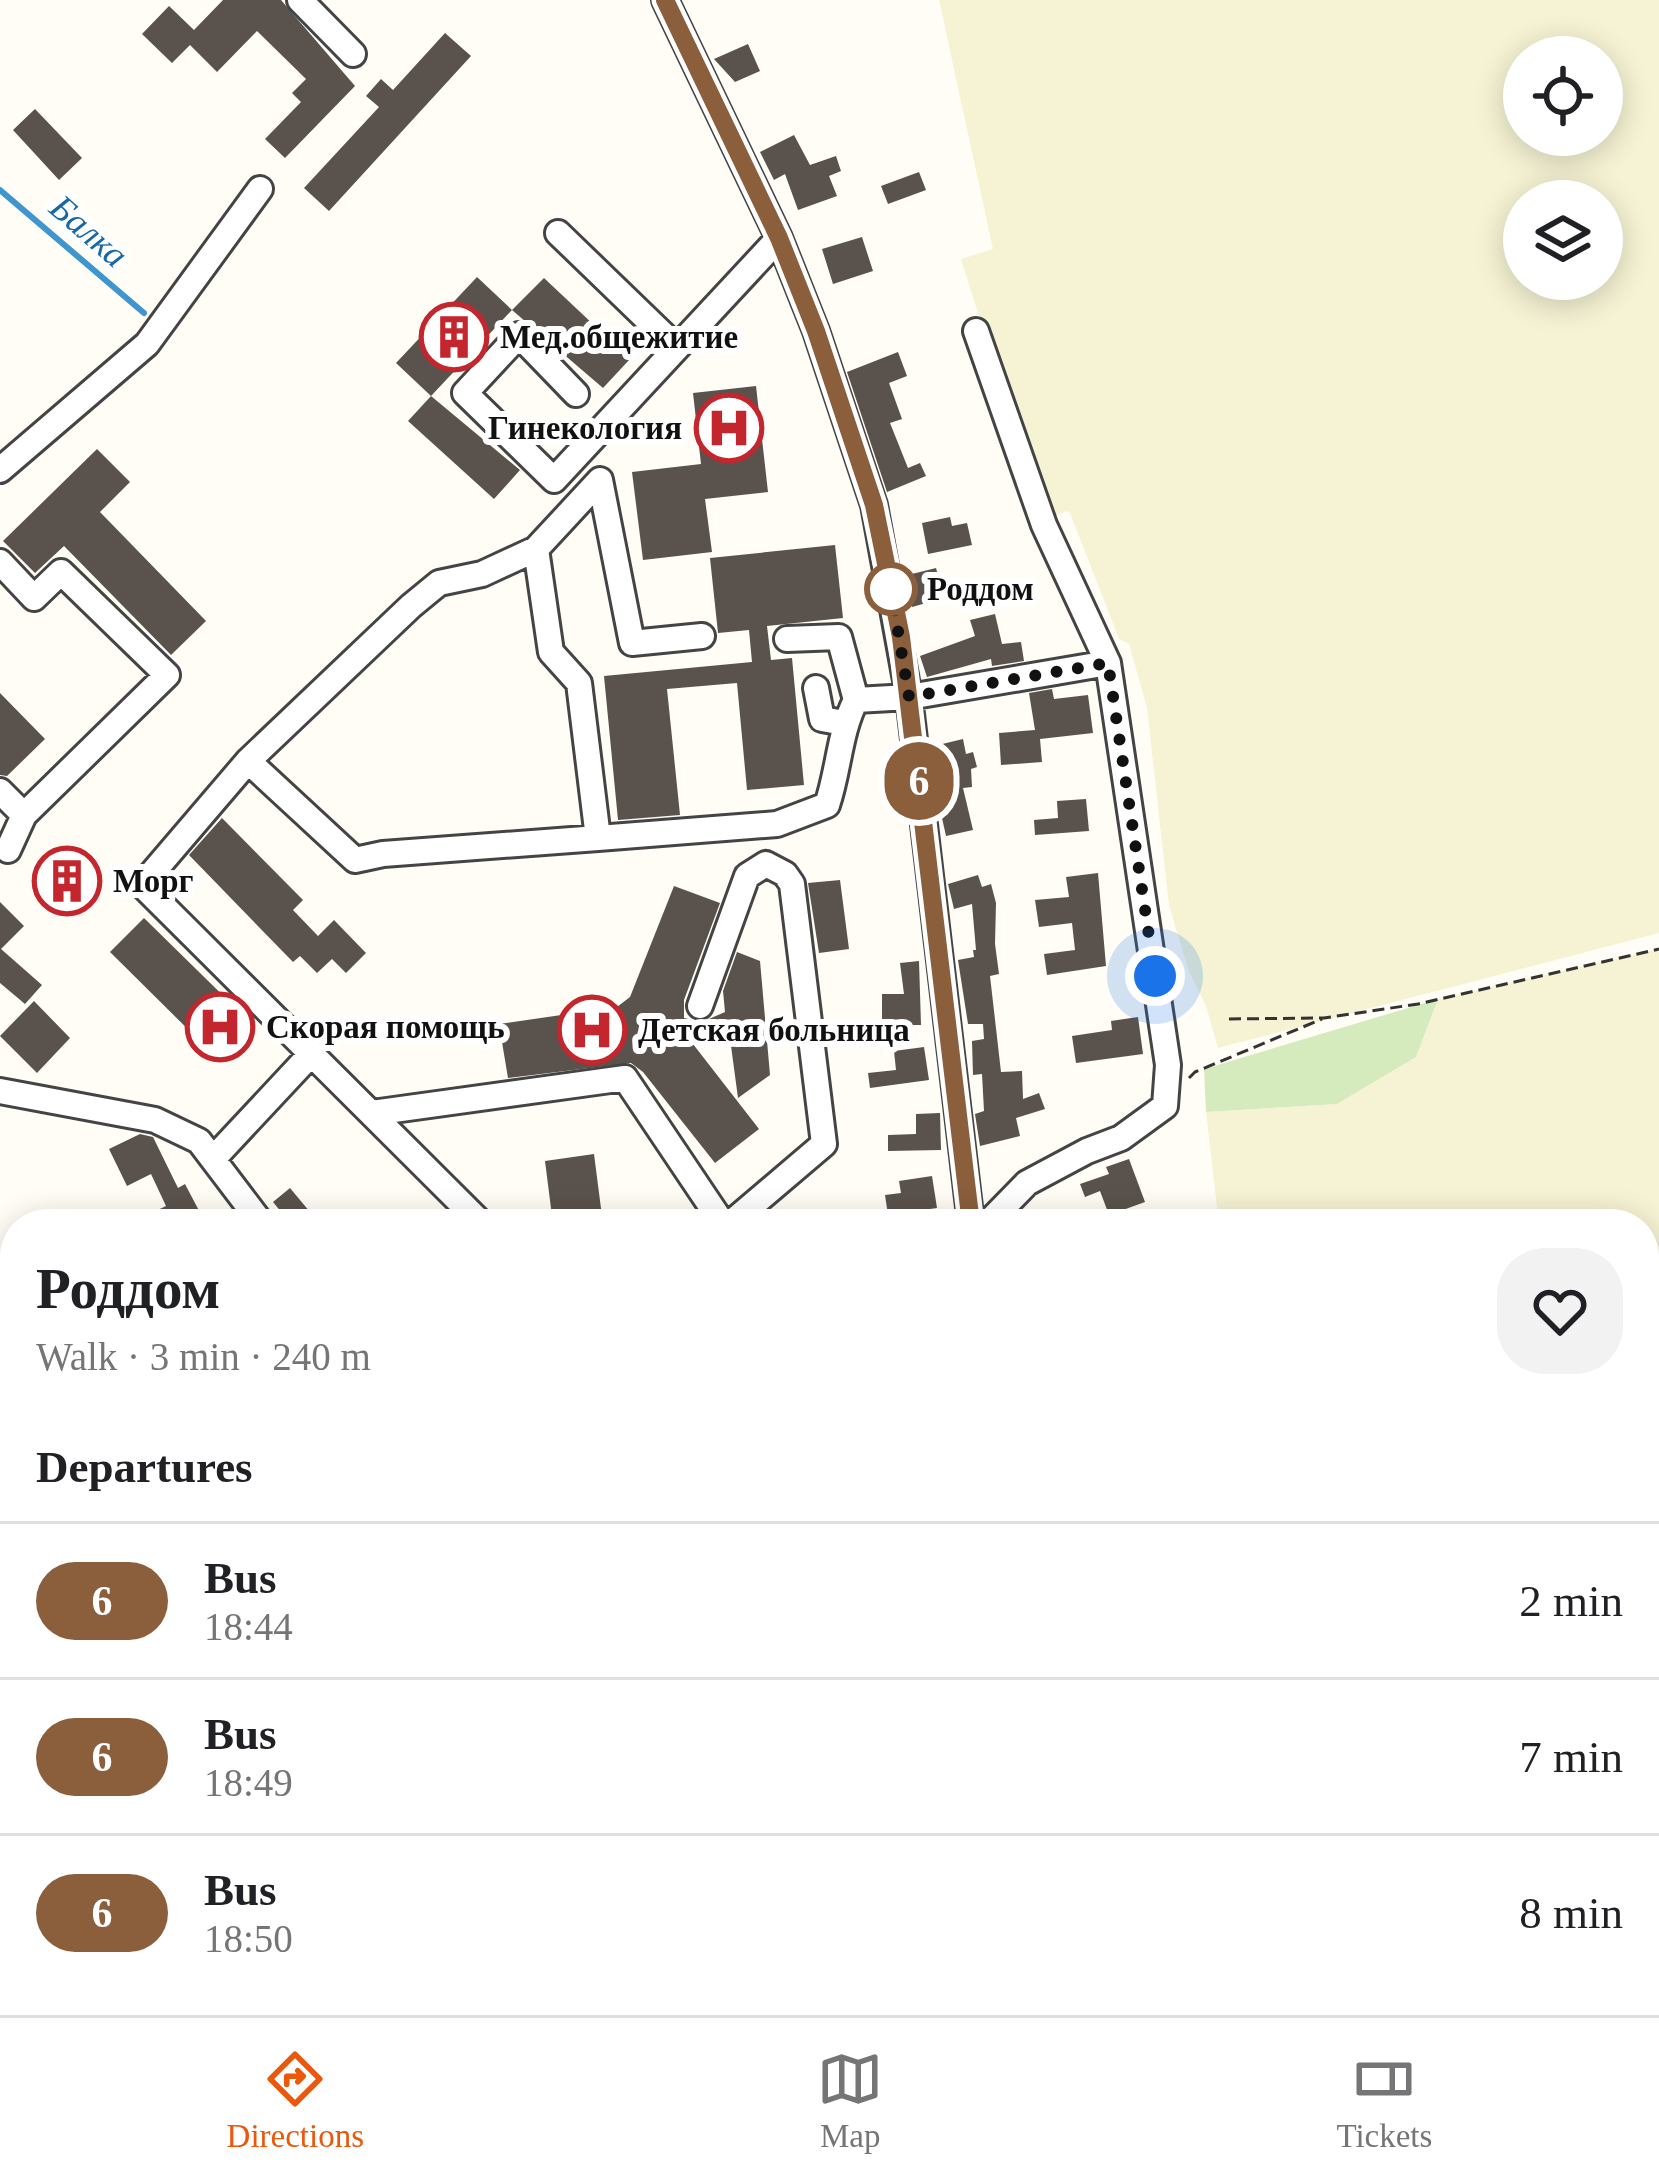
<!DOCTYPE html>
<html lang="en">
<head>
<meta charset="utf-8">
<style>
	body { margin:0; font-family:Georgia,serif; background:#f2f2f2; color:#202124; height:100vh; display:flex; flex-direction:column; font-size:45px; white-space:nowrap }
	* { box-sizing:border-box; margin:0 }
	p { font-size:39px; color:#757577 }
	.icon { flex:none; width:66px; height:66px; fill:none; stroke:currentColor; stroke-width:2; stroke-linecap:round; stroke-linejoin:round }
	.map { position:relative; flex:1; overflow:hidden }
	.panel { position:absolute; left:0px; top:1209px; width:1659px; height:807px; display:flex; flex-direction:column; background:#fff; border-radius:48px 48px 0 0; box-shadow:0 6px 30px #0003 }
	.panel>* { flex:none }
	.badge { padding:0 24px; border-radius:39px; font-size:42px; line-height:78px }
	.fabs { position:absolute; left:1503px; top:36px; display:grid; gap:24px }
	.fabs a { display:grid; place-items:center; width:120px; height:120px; border-radius:50%; background:#fff; box-shadow:0 6px 30px #0003; font-size:60px }
	.you { position:absolute; width:60px; height:60px; margin:-30px; border:9px solid #fff; border-radius:50%; background:#1a73e8; box-shadow:0 0 0 18px #1a73e833 }
	.map>.badge { position:absolute; translate:-50% -50%; box-shadow:0 0 0 6px #fff }
	h2 { padding:0 36px; font-size:45px; line-height:108px }
	.round { display:grid; place-items:center; flex:none; width:126px; height:126px; border-radius:48px; background:#f2f2f2 }
	.overview { display:flex; align-items:center; justify-content:space-between; height:204px; padding:0 36px }
	h1 { font-size:57px; font-weight:700; line-height:90px }
	ul { padding:0; list-style:none }
	li { display:flex; align-items:center; gap:36px; height:156px; padding:0 36px; border-top:3px solid #e0e0e0 }
	li div { flex:1 }
	li b { display:block; font-size:45px }
	li em { font-style:normal }
	li .badge { min-width:132px; font-weight:700; text-align:center }
	.tabs { display:flex; justify-content:space-around; align-items:center; height:168px; border-top:3px solid #e0e0e0; background:#fff; font-size:33px; color:#757577 }
	.tabs a { display:grid; justify-items:center; gap:6px }
	.tabs .current { color:#ea580c }
	.map>svg:first-child { display:block }
</style>
</head>
<body>
<div class="map">
<svg width="1659" height="2015" viewBox="0 0 1659 2015">
	<rect width="100%" height="100%" fill="#fffdf5"/>
	<path fill="#f6f3d4" fill-rule="evenodd" d="M939,0h720v933l-441,115 -12,-42 -18,-37 -19,-64 -22,-197 -18,-64 -10,-5 -49,-126 -3,-2 -19,7 -58,-193 -8,1 -21,-67 32,-10zM1524,57h78v78h-78zM1524,201h78v78h-78z
		M1659,949v1066h-360l-1,-14h346v-777h-425l-13,-112 131,-8 79,-47 22,-58z"/>
	<path fill="#d5ebbd" d="M1438,999l-22,58 -79,47 -131,8 -2,-43z"/>
	<g fill="none" stroke-linecap="round" stroke-linejoin="round">
		<path stroke="#3f96cf" stroke-width="6" d="M0,190l144,123
			M674,2001l1,14"/>
	</g>
	<path fill="#5a524d" d="M223,0h58l74,86 -70,72 -20,-19 36,-37 -9,-9 14,-14 -49,-48 -40,41 -27,-27 -18,18 -30,-29 27,-28 25,24z
		M445,33l26,23 -142,155 -25,-23 75,-81 -13,-11 15,-17 12,11z
		M748,44l12,27 -25,11 -21,-23z
		M35,109l47,49 -23,22 -46,-50z
		M794,135l16,30 26,-9 5,15 -12,5 8,20 -39,14 -13,-36 -11,6 -14,-28z
		M919,172l7,18 -38,14 -7,-18z
		M862,237l11,34 -40,13 -11,-35z
		M477,277l35,33 -81,86 -35,-33z
		M544,278l86,81 -27,29 -91,-78z
		M898,352l9,24 -18,7 13,36 -12,4 18,45 12,-5 6,13 -39,16 -40,-120z
		M756,386l12,106 -63,7 7,53 -69,8 -11,-88 69,-8 -8,-71z
		M431,396l89,74 -26,29 -86,-78z
		M97,449l33,33 -30,30 106,109 -35,34 -107,-109 -29,27 -32,-32z
		M950,517l2,9 15,-3 5,22 -44,9 -6,-31z
		M835,545l8,73 -76,8 4,34 21,-2 12,127 -57,5 -10,-107 -70,6 13,126 -62,5 -14,-144 148,-14 -3,-32 -31,3 -8,-75z
		M936,568l8,30 -32,9 -8,-31z
		M995,614l7,30 19,-2 3,19 -32,5 -1,-7 -64,18 -7,-21 55,-20 -5,-16z
		M1052,689l2,10 34,-4 5,38 -53,6 2,23 -41,3 -2,-32 36,-3 -6,-37z
		M0,693l45,46 -38,37 -7,-1z
		M963,739l3,15 7,-2 4,15 -6,2 1,18 -9,1 10,42 -27,6 -6,-27 12,-3 -3,-40 -10,3 -5,-23z
		M1086,799l3,32 -54,4 -1,-15 24,-2 -1,-17z
		M222,818l81,82 -10,10 25,26 16,-16 32,33 -20,20 -14,-14 -15,14 -17,-17 -7,6 -104,-107z
		M72,850l25,23 -35,39 -26,-24z
		M1098,873l8,93 -59,9 -3,-21 31,-4 -3,-27 -33,4 -4,-27 34,-3 -3,-20z
		M978,875l4,12 9,-3 5,19 -1,41 4,30 -9,2 11,96 21,-1 1,28 16,-6 6,16 -29,9 4,18 -40,10 -5,-32 9,-3 -2,-37 -9,1 -1,-34 12,-2 -1,-15h-15l-10,-64 16,-3 -1,-7h3l-4,-46 -18,5 -6,-25z
		M840,880l9,69 -30,4 -11,-70z
		M674,886l46,17 -36,97v18l18,4 23,-10 -2,-21 14,-39 23,9 10,114 -32,23 -9,-67 -43,4 73,94 -44,34 -72,-91 -12,-9 -123,15 -9,-54 118,-17 13,-10z
		M0,902l24,24 -23,23 41,36 -17,19 -25,-21z
		M144,918l107,105 -34,35 -107,-106z
		M919,961l2,64h-39v-31h22l-4,-31z
		M34,1001l36,37 -33,35 -37,-37z
		M1138,1017l5,37 -67,9 -4,-27 40,-6 -1,-9z
		M924,1047l5,33 -59,8 -2,-15 28,-3 -2,-19z
		M940,1113l1,37 -53,1v-16l28,-1v-20z
		M140,1134l13,3 25,51 7,-4 21,40h-77l37,-18 -15,-32 -24,12 -18,-37z
		M594,1154l9,70h-50l-8,-63z
		M1129,1159l16,43 -36,13 -9,-24 -15,6 -5,-13 29,-10 -3,-7z
		M932,1176l5,32 -49,7 -3,-20 16,-2 -2,-12z
		M290,1188l25,30 -7,6h-17l-18,-22z"/>
	<g fill="none" stroke-linecap="round" stroke-linejoin="round">
		<defs>
			<path id="minor" d="M300,0l53,54
				M665,0l114,238 37,93 58,174 35,192 62,527
				M558,233l118,114
				M976,331l68,194 64,138 60,402 -3,41 -44,32 -34,13 -60,32 -40,41
				M576,394l-57,-59 -54,58 89,87 225,-242
				M0,470l147,-126 113,-155
				M0,562l34,36 27,-26 106,103 -143,140
				M702,636l-70,7 -32,-163 -64,69 15,103 28,31 19,155 179,-14 50,-19c12,-35 12,-72 29,-105l53,-3 199,-34
				M787,639l52,-2 17,63
				M816,688l6,31 22,4
				M248,761l107,99 28,-6 215,-16
				M0,791l24,24 -16,35
				M700,1006l47,-130 19,-12 19,10 7,10 32,260 -94,80
				M0,1091l155,29 44,21 63,83
				M372,1113l253,-35 98,146
				M213,1159l99,-106
				M482,1224l-340,-339 106,-124 163,-155 28,-23 43,-9 54,-25
				M0,1331l15,-1
				M0,1645l15,1
				M0,1849l15,-97
				M1040,2001v14
				M315,2015l5,-14"/>
		</defs>
		<use href="#minor" stroke="#444" stroke-width="30"/>
		<path stroke="#333" stroke-width="3" stroke-dasharray="12 6" stroke-linecap="butt" d="M1229,1019l95,-1 94,-14 241,-55
			M1189,1078l6,-6 127,-53"/>
		<use href="#minor" stroke="#fff" stroke-width="24"/>
	</g>
	<g fill="none" stroke-linecap="round" stroke-linejoin="round">
		<defs>
			<path id="line" d="M665,0l114,238 37,93 58,174 27,132 70,587"/>
		</defs>
		<use href="#line" stroke="#fff" stroke-width="27"/>
		<use href="#line" stroke="#8b5e3c" stroke-width="18"/>
		<path stroke="#111" stroke-width="12" stroke-dasharray="0 21.6" d="M891,589l18,108 199,-34 47,313"/>
	</g>
	<defs>
		<symbol id="building-ring" viewBox="-11 -11 22 22"><circle r="9.5" fill="#fff" stroke="#c4262e" stroke-width="1.5"/><path d="M-4-6H4V6H1V3H-1V6H-4ZM-2.5-4.3h1.7v1.8h-1.7ZM.8-4.3h1.7v1.8H.8ZM-2.5-1h1.7V.8h-1.7ZM.8-1h1.7V.8H.8Z" fill="#c4262e"/></symbol>
		<symbol id="hospital-ring" viewBox="-11 -11 22 22"><circle r="9.5" fill="#fff" stroke="#c4262e" stroke-width="1.5"/><path d="M-5-5h3v3.5h4V-5h3V5h-3V1.5h-4V5h-3Z" fill="#c4262e"/></symbol>
	</defs>
	<g fill-rule="evenodd">
		<use href="#building-ring" x="416" y="299" width="76" height="76"/>
		<use href="#hospital-ring" x="691" y="390" width="76" height="76"/>
		<use href="#building-ring" x="29" y="843" width="76" height="76"/>
		<use href="#hospital-ring" x="182" y="989" width="76" height="76"/>
		<use href="#hospital-ring" x="554" y="992" width="76" height="76"/>
	</g>
	<circle fill="#fff" stroke="#8b5e3c" stroke-width="6" cx="891" cy="589" r="24"/>
	<g text-anchor="middle" dominant-baseline="central" stroke-width="12" stroke-linejoin="round" paint-order="stroke">
		<g font-size="33" font-weight="bold" fill="#111" stroke="#fff" text-anchor="start">
			<text x="500" y="337">Мед.общежитие</text>
			<text x="682" y="428" text-anchor="end">Гинекология</text>
			<text x="113" y="881">Морг</text>
			<text x="266" y="1027">Скорая помощь</text>
			<text x="638" y="1030">Детская больница</text>
		</g>
		<g font-size="33" font-weight="bold" fill="#111" stroke="#fff" text-anchor="start">
			<text x="927" y="589">Роддом</text>
		</g>
		<g font-size="36" font-style="italic" fill="#1768a6" stroke="#fff">
			<text transform="translate(89 231) rotate(41)">Балка</text>
		</g>
	</g>
</svg>
<div class="fabs">
<a><svg class="icon" aria-label="locate" viewBox="0 0 24 24"><circle cx="12" cy="12" r="6"/><path d="M12 2v4M12 18v4M2 12h4M18 12h4"/></svg></a>
<a><svg class="icon" aria-label="layers" viewBox="0 0 24 24"><path d="M12 4l9 5-9 5-9-5zM3 14l9 5 9-5"/></svg></a>
</div>
<div class="you" style="left:1155px;top:976px"></div>
<b class="badge" style="left:919px;top:781px;background:#8b5e3c;color:#fff">6</b>
<section class="panel">
<div class="overview"><div><h1>Роддом</h1><p>Walk · 3 min · 240 m</p></div><a class="round"><svg class="icon" aria-label="heart" viewBox="0 0 24 24"><path d="M12 20l-8-8c-3-5 5-10 8-4 3-6 11-1 8 4z"/></svg></a></div>
<h2>Departures</h2>
<ul>
<li><span class="badge" style="background:#8b5e3c;color:#fff">6</span><div><b>Bus</b><p>18:44</p></div><em>2 min</em></li>
<li><span class="badge" style="background:#8b5e3c;color:#fff">6</span><div><b>Bus</b><p>18:49</p></div><em>7 min</em></li>
<li><span class="badge" style="background:#8b5e3c;color:#fff">6</span><div><b>Bus</b><p>18:50</p></div><em>8 min</em></li>
</ul>
</section>
</div>
<nav class="tabs">
<a class="current"><svg class="icon" aria-label="directions" viewBox="0 0 24 24"><path d="M12 3l9 9-9 9-9-9zM9 14v-3h6M13 9l2 2-2 2"/></svg>Directions</a>
<a><svg class="icon" aria-label="map" viewBox="0 0 24 24"><path d="M3 6l6-2 6 2 6-2v14l-6 2-6-2-6 2zM9 4v14M15 6v14"/></svg>Map</a>
<a><svg class="icon" aria-label="tickets" viewBox="0 0 24 24"><path d="M3 7h18v10H3zM15 7v10"/></svg>Tickets</a>
</nav>
</body>
</html>
